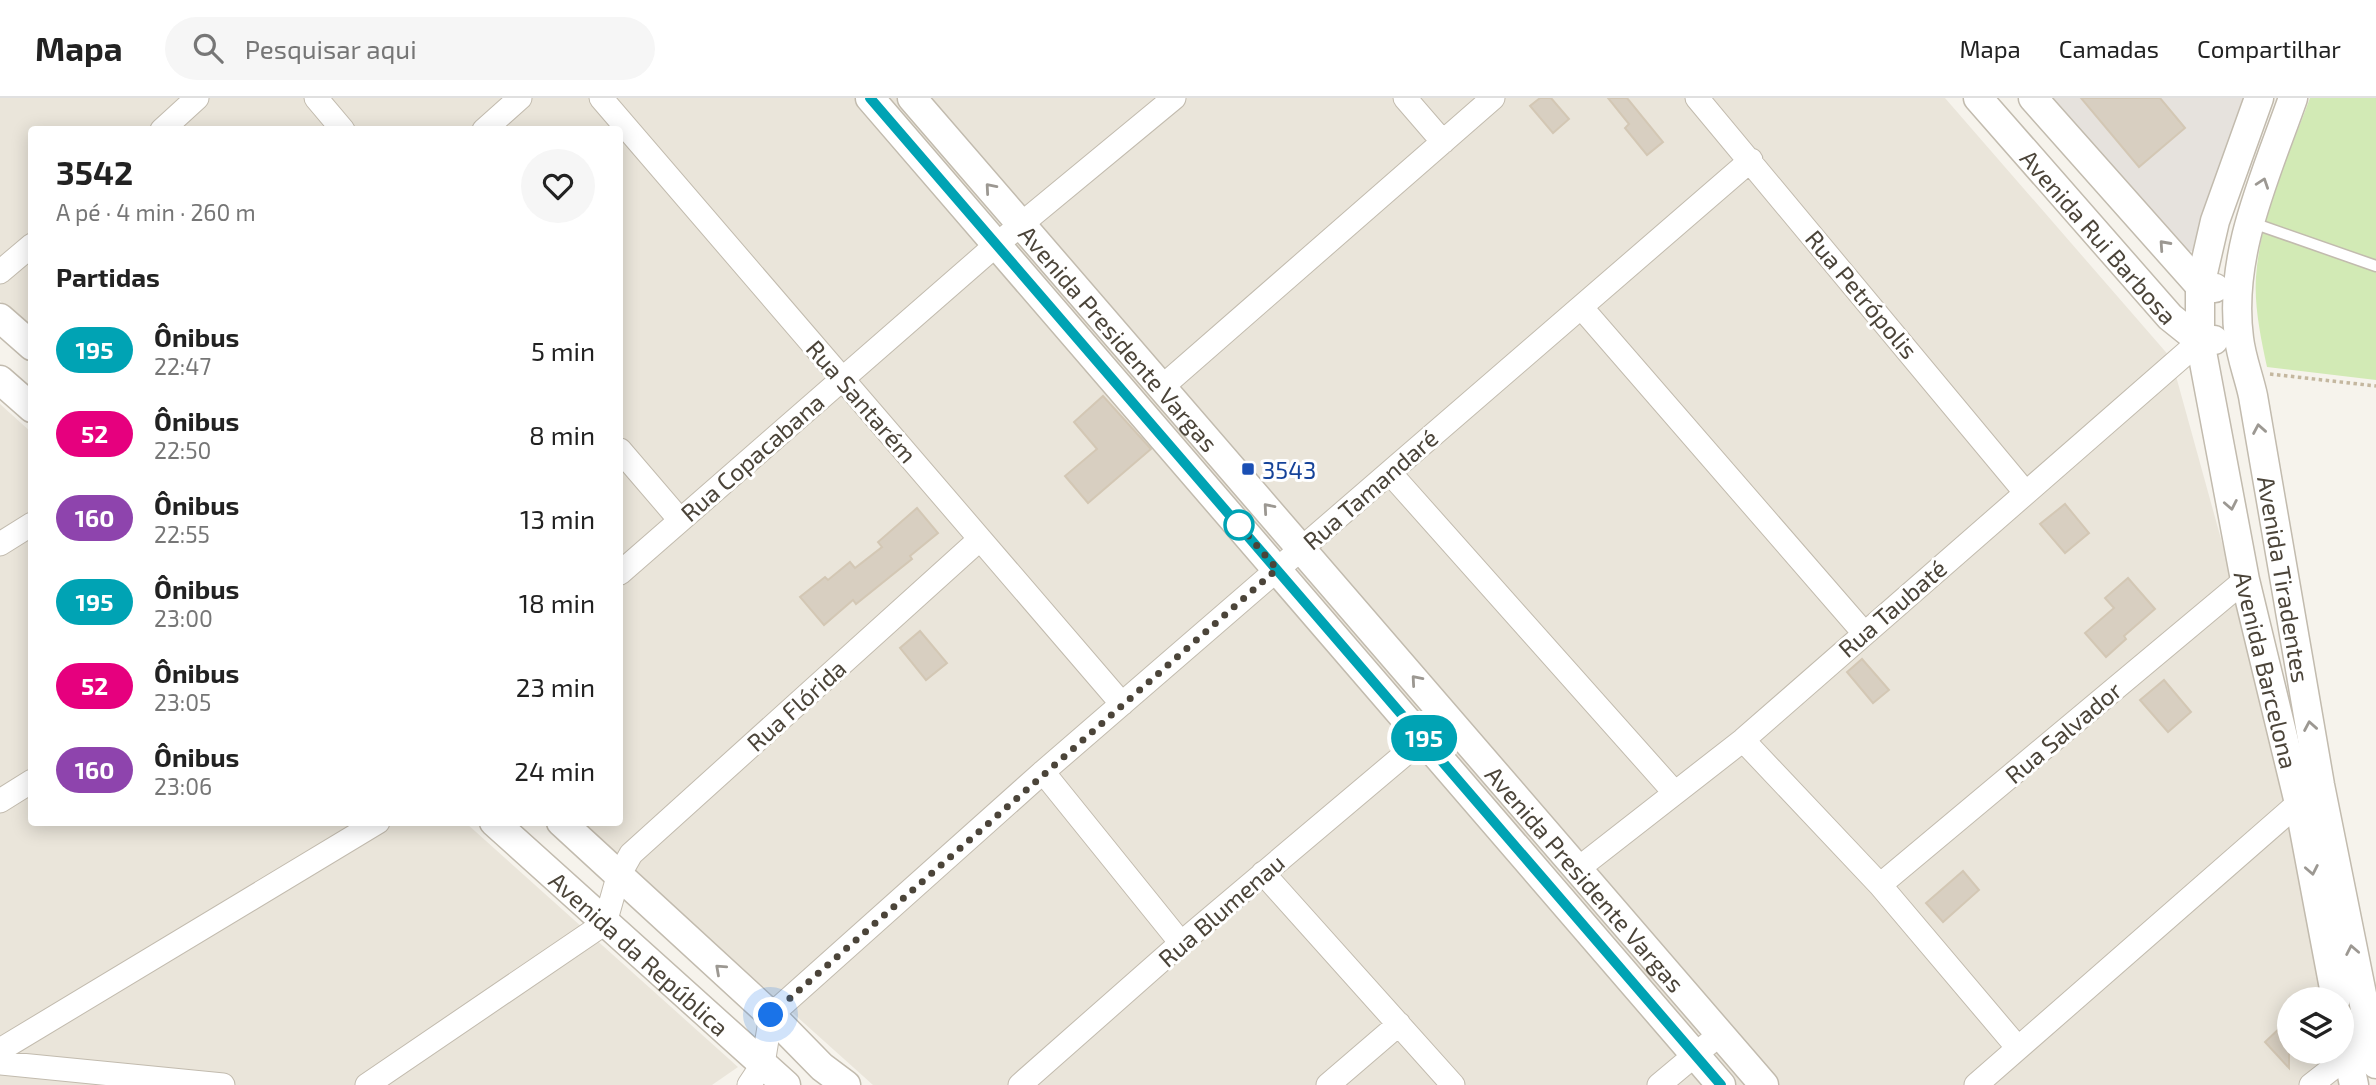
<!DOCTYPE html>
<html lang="pt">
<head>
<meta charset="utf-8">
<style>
	body { margin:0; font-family:"Exo 2",sans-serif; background:#f6f6f6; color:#222; height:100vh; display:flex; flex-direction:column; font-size:26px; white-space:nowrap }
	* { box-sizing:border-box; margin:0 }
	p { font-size:23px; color:#767676 }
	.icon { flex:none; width:38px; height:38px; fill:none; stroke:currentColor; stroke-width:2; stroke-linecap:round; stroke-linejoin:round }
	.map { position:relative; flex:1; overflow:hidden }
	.panel { position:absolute; left:28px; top:28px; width:595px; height:700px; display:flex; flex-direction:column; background:#fff; border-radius:7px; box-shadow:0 4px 18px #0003 }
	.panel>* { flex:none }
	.badge { padding:0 14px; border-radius:23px; font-size:24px; line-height:46px }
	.buttons { position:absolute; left:2277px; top:889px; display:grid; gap:14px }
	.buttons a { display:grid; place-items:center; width:77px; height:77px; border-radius:50%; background:#fff; box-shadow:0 4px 18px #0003; font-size:35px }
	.you { position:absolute; width:35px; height:35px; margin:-18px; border:5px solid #fff; border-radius:50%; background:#1a73e8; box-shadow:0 0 0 10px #1a73e833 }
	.map>.badge { position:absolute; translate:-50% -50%; box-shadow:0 0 0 4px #fff }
	h2 { padding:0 28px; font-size:26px; line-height:63px }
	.round { display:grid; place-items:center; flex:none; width:74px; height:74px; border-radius:37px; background:#f6f6f6 }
	.summary { display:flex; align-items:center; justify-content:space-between; height:119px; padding:0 28px }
	h1 { font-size:33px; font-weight:700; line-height:52px }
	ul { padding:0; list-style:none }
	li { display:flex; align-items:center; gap:21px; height:84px; padding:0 28px }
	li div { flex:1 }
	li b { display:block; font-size:26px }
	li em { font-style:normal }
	li .badge { min-width:77px; font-weight:700; text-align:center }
	header { display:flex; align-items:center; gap:42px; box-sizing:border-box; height:98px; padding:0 35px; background:#fff; border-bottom:2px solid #e0e0e0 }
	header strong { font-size:33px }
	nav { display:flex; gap:38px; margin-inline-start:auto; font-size:24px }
	.search { width:490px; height:63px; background:#f6f6f6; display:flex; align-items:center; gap:18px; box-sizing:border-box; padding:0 24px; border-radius:38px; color:#767676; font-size:26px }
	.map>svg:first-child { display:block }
</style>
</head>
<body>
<header>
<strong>Mapa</strong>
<div class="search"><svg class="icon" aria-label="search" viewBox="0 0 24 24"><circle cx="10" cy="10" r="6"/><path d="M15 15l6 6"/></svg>Pesquisar aqui</div>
<nav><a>Mapa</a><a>Camadas</a><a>Compartilhar</a></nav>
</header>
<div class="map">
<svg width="2376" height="987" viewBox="0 0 2376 987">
	<rect width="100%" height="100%" fill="#f6f3ec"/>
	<path fill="#eae5da" d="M0,0h1945l226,260 124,449 37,192h-43v53h53l8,33h-1477l-292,-262 39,-1v-692h-588l-1,199 -31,-28z
		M0,306l31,28 1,390 434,1 272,244 -26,18h-712z"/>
	<path fill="#e6e2dd" d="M2041,0h209l-57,153 -11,2z"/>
	<path fill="#d2eab5" d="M2310,0h66v282l-109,-13c-6,-28 -13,-61 -11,-90 4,-61 33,-122 54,-179z"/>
	<path fill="#d8cfc1" stroke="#d3c7b4" stroke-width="2" d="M1540,0h11l18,21 -16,14 -23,-27z
		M1608,0h19l36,44 -16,13 -22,-27 4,-4z
		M2081,0h79l25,30 -46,39z
		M1103,298l48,53 -63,54 -23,-27 32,-27 -23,-27z
		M2065,406l24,29 -24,20 -25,-29z
		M917,410l21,25 -28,23 2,3 -56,45 -3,-4 -29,25 -24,-28 25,-20 3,3 22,-18 5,6 27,-21 -4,-5z
		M2128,480l27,31 -31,27 2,3 -20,18 -21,-24 29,-25 -9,-10z
		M920,533l27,32 -21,17 -26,-32z
		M1862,561l27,31 -16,13 -26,-31z
		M2164,582l27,32 -23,20 -28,-32z
		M1963,773l16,19 -36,32 -17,-19z
		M2282,928l7,8v34l-24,-26z"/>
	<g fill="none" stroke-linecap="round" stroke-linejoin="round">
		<defs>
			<path id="service" d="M2250,124l126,44"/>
			<path id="minor" d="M316,0l27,32
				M601,0l521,606
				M1405,0l38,44
				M1697,0l328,394
				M162,32l35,-32
				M484,32l36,-32
				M0,174l32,-27
				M1581,209l283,326
				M1162,289l331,-289
				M620,352l60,70
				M1390,375l285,320
				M0,446l32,-20
				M620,475l376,-328 178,-147
				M1743,642l137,145 138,163
				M1043,674l138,171
				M0,703l32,-20
				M1579,770l164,-128 457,-399
				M1263,775l190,212
				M1880,787l365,-305
				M0,952l378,-228
				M0,965l223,22
				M367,987l238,-162 13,-46 13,-23 349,-315
				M749,987l14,-21 8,-49 272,-243 708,-612
				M1020,987l161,-142 243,-205
				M1328,987l71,-61
				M1659,987l61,-51
				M1976,987l333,-291
				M2311,987l50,-39"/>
			<g id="tertiary">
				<path d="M870,0l851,987"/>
				<path id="s1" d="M912,0l852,987"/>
				<path id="s2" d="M1978,0l192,219 30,24 14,-1"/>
				<path d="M2033,0l167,188 15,2"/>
				<path id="s3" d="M2259,0l-44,123 -15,65v55l45,239 54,223 37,196"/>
				<path id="s4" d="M2293,0c-27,77 -65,157 -54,240 2,19 10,39 14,58l67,389 56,279"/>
				<path d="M0,220l32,28"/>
				<path d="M0,282l32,28"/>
				<path id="s5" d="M494,724l292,263"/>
				<path d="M561,724l210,193 51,52 24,18"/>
				<path d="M2342,929l12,58"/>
			</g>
		</defs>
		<use href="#service" stroke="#c2bbae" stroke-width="13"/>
		<use href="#minor" stroke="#c2bbae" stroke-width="25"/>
		<use href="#tertiary" stroke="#c2bbae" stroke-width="31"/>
		<path stroke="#c4b79f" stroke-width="3.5" stroke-dasharray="3.5 3.5" stroke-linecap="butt" d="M2270,276l106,12"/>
		<use href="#service" stroke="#fff" stroke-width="10"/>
		<use href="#minor" stroke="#fff" stroke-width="23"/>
		<use href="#tertiary" stroke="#fff" stroke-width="28"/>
	</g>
	<defs><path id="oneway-chevron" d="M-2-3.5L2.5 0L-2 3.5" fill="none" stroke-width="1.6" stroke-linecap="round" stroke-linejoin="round" transform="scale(1.75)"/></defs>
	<g stroke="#9c9892">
		<use href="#oneway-chevron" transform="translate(2263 85) rotate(-71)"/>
		<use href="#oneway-chevron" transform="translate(990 90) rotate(-131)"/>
		<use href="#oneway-chevron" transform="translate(2164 147) rotate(-132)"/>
		<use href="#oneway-chevron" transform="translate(2259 331) rotate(-100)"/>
		<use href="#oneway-chevron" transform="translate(2231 407) rotate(79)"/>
		<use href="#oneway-chevron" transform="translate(1268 410) rotate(-131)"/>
		<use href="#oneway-chevron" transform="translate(1416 582) rotate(-131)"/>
		<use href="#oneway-chevron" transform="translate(2310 628) rotate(-100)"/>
		<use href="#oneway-chevron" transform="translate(2312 772) rotate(79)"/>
		<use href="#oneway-chevron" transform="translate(2352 852) rotate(-101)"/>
		<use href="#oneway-chevron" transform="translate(720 871) rotate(-138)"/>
	</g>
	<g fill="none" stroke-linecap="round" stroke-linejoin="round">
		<defs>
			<path id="line" d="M870,0l851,987"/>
		</defs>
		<use href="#line" stroke="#fff" stroke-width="16"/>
		<use href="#line" stroke="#00a3b4" stroke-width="10"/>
		<path stroke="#4b4439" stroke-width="7" stroke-dasharray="0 12.6" d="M771,917l506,-446 -38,-44"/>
	</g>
	<rect fill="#1a4fb4" stroke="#fff" stroke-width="2.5" x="1241" y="364" width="14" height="14" rx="3.5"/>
	<circle fill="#fff" stroke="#00a3b4" stroke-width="3.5" cx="1239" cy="427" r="14"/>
	<g text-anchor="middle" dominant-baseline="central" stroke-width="6" stroke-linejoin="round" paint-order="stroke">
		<g font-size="24" fill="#4b4439" stroke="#fff">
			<text stroke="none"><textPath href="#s2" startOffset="184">Avenida Rui Barbosa</textPath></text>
			<text transform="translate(1862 196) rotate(50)">Rua Petrópolis</text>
			<text stroke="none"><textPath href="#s1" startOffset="317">Avenida Presidente Vargas</textPath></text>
			<text transform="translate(862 303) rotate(49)">Rua Santarém</text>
			<text transform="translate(752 359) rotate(-41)">Rua Copacabana</text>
			<text transform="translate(1370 391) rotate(-41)">Rua Tamandaré</text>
			<text stroke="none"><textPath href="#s4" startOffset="494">Avenida Tiradentes</textPath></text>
			<text transform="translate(1892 510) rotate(-41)">Rua Taubaté</text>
			<text stroke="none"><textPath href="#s3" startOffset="588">Avenida Barcelona</textPath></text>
			<text transform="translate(796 607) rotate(-42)">Rua Flórida</text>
			<text transform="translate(2063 634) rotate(-40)">Rua Salvador</text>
			<text stroke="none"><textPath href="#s1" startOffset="1031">Avenida Presidente Vargas</textPath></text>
			<text transform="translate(1221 812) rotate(-41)">Rua Blumenau</text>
			<text stroke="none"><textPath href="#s5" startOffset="196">Avenida da República</textPath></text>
		</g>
		<g font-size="24" fill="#164399" stroke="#fff" text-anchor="start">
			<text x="1262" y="371">3543</text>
		</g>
	</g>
</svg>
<div class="buttons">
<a><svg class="icon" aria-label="layers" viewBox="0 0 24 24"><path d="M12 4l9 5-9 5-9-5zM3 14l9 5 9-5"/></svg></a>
</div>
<div class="you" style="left:771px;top:917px"></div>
<b class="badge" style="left:1424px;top:640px;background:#00a3b4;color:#fff">195</b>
<section class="panel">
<div class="summary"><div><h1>3542</h1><p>A pé · 4 min · 260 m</p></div><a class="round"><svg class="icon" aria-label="heart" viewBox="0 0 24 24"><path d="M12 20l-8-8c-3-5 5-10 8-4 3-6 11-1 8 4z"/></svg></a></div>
<h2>Partidas</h2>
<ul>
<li><span class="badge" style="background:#00a3b4;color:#fff">195</span><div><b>Ônibus</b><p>22:47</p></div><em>5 min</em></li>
<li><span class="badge" style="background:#e6007e;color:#fff">52</span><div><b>Ônibus</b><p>22:50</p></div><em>8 min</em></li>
<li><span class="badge" style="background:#8e44ad;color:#fff">160</span><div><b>Ônibus</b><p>22:55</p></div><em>13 min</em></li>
<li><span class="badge" style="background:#00a3b4;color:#fff">195</span><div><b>Ônibus</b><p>23:00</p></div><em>18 min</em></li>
<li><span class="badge" style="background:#e6007e;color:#fff">52</span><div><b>Ônibus</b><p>23:05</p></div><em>23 min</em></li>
<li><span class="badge" style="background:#8e44ad;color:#fff">160</span><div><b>Ônibus</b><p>23:06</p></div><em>24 min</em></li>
</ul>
</section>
</div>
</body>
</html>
